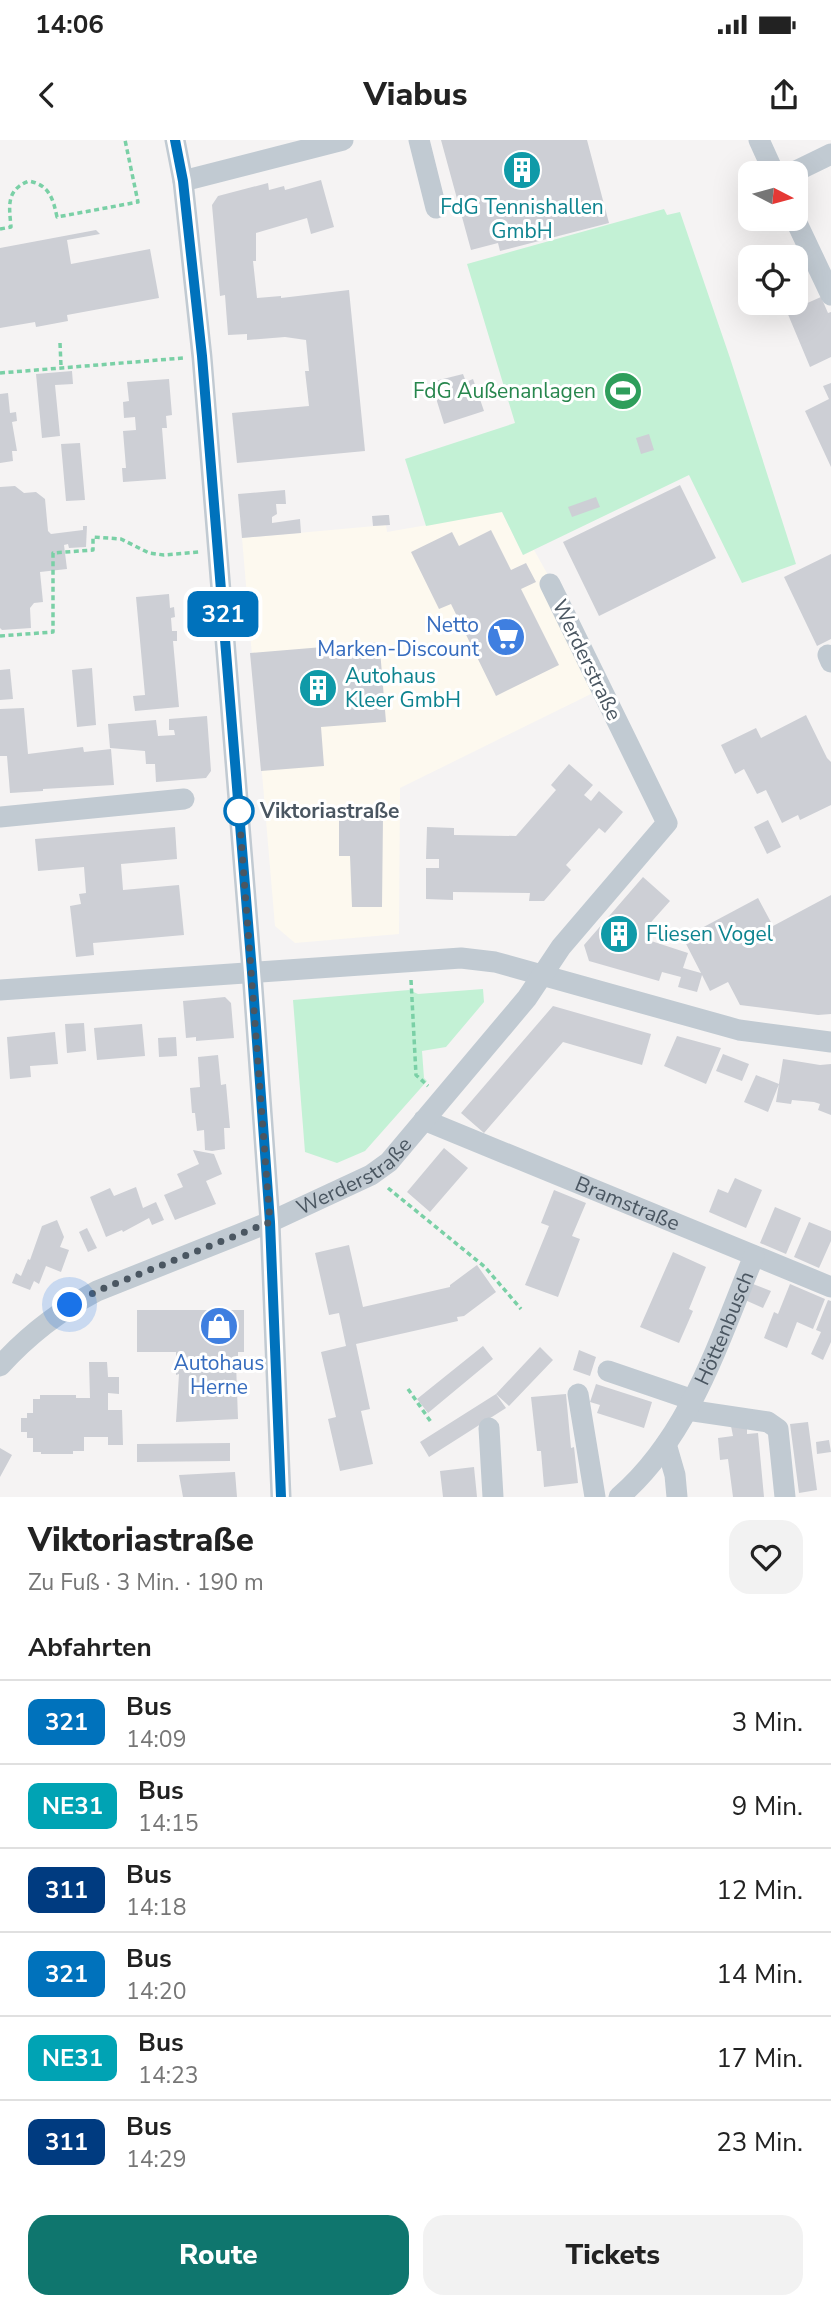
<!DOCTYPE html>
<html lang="de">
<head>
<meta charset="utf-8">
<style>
	body { margin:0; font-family:"Nunito Sans",sans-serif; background:#f2f2f2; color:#222; height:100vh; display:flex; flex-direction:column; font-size:26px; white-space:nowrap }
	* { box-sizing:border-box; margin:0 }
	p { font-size:23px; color:#767676 }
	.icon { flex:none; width:38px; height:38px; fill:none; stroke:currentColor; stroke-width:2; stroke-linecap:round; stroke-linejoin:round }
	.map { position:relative; height:1357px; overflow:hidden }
	.sheet { display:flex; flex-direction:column; background:#fff; flex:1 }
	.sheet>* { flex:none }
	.badge { padding:0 14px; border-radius:10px; font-size:24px; line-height:46px }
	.needle { width:46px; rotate:96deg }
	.fabs { position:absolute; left:738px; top:21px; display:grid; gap:14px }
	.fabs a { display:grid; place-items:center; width:70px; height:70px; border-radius:14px; background:#fff; box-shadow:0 7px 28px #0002; font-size:35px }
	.you { position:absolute; width:35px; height:35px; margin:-18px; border:5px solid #fff; border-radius:50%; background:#1a73e8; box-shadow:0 0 0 10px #1a73e833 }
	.map>.badge { position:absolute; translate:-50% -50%; box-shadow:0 0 0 4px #fff }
	h2 { padding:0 28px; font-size:26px; line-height:63px }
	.round { display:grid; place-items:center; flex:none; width:74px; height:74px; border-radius:21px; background:#f2f2f2 }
	.overview { display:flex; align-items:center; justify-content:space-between; height:119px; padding:0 28px }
	h1 { font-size:33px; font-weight:800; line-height:52px }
	.primary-button { display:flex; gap:14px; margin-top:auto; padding:14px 28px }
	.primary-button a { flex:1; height:80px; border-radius:21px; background:#0f766e; color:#fff; font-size:28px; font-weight:800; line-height:80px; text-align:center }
	.primary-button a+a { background:#f2f2f2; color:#222 }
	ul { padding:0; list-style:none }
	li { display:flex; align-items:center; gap:21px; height:84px; padding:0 28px; border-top:2px solid #e0e0e0 }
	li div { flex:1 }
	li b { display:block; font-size:26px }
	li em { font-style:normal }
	li .badge { min-width:77px; font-weight:700; text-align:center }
	.status { display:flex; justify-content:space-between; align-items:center; height:49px; padding:0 35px; background:#fff; direction:ltr }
	.status svg { height:19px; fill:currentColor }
	header { display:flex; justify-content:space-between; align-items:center; height:91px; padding:0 28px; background:#fff; font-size:32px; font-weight:800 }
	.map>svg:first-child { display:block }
</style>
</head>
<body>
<div class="status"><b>14:06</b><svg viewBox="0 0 49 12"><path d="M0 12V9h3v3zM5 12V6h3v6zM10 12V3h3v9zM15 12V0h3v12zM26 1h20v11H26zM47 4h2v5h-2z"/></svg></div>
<header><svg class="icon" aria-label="back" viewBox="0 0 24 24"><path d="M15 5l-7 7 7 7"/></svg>Viabus<svg class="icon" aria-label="share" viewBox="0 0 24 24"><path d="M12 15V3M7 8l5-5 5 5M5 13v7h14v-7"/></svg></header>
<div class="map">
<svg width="831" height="1357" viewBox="0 0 831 1357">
	<rect width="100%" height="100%" fill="#f5f3f3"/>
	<path fill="#fdf9ef" d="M502,372l21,43 11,-5 14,25 -7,4 56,112 -197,97 -1,146 -104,9 -20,-17 -33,-388 144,-13 1,7z"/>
	<path fill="#c3f1d5" d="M664,69l3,6 13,-3 50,146 66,206 -54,19 -53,-108 -166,80 -21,-43 -76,14 -21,-67 110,-36 -48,-159z
		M483,849l1,13 -38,45 -24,4 2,27 3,3 -62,70 -28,12 -32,-11 -12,-152 116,-10 9,4z"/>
	<path fill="#cdcfd5" d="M441,0h146l22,83 -109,28 -2,-8 -27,7z
		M321,40l13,47 -23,7 -4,-16 -51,15v28h-3l4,37 24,-2v2l68,-8 16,161 -128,12 -5,-50 77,-7 -4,-35h4l-3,-31 -21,-3 -38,3v-6l-19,1 -3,-40 -5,1 -8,-91 6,-9 50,-13 1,7 15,-4 1,4z
		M96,90l4,4 -33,6 4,24 79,-15 9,49 -92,17 1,6 -32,6 -1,-5 -35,6v-80z
		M821,157l7,16 3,-1v45l-21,10 -23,-55z
		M72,231l1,13 -18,1 5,51 -18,2 -6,-64z
		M463,234l3,8 7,-3 11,32 -40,13 -13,-42z
		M169,239l3,36 -6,1 1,12h-5l4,51 -43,3 -1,-14h4l-3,-37 13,-1 -1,-13 -11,1 -1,-16 6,-1 -2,-19z
		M831,243v84l-26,-56 24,-12 -6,-13z
		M8,253l2,20 6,-1 1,9 -5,1 5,29h-5l1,10 -13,2v-69z
		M649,294l5,16 -13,4 -5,-16z
		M80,303l5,57 -19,1 -5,-57z
		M680,345l36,73 -117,58 -36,-74z
		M15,346l9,7 12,-1 9,7 3,32 3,3 32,-4v-4h4l-1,21 -17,1 -1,-4 -4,1 3,24 -27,3 3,30 -9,1 -4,5 1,20 -29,2 -2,-2v-141z
		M285,350l1,14h-10l1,10 -5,3v6l28,-4 1,14 -59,5 -4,-44z
		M596,357l4,10 -28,10 -4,-10z
		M386,375h3l1,10 -17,1 -1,-10z
		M491,390l20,40 15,-7 10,19 -15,7 38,76 -63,31 -45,-92 -12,5 -28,-57 41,-20 7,14z
		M831,414v85l-14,7 -33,-69z
		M169,454l1,14 4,-1 1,10 -4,1 1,13h5v10h-4l6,66 -44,4 -2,-15 12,-1 -9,-98z
		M383,502l1,8h-4l6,72 -65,5 3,39 -63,5 -11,-118z
		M92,528l4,57 -19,2 -5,-57z
		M10,529l3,30 -13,1v-30z
		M24,568l4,46 55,-7 1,5 27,-3 3,36 -71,4v2l-33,2 -3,-37h-7v-47z
		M806,575l21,43 4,4v43l-31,15 -2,-5 -16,8 -16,-33 -9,4 -13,-25 -9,5 -14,-29 35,-17 5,10z
		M207,576l4,55 -5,7 -50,4 -1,-18h-9l-1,-13 -35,-3 -2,-24 48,-4 2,16 17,-1 -1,-5h-5v-11z
		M569,624l24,21 -9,10 7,6 8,-10 24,21 -18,21 -6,-5 -33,37 5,5 -27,31h-15l1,-8 -77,-1v8l-27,-1v-31h13v-9h-13l1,-32 27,1v7l62,1 40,-46 -5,-5z
		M339,674l44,2 -1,91h-30l-2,-51h-11z
		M768,680l13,27 -14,7 -13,-27z
		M175,687l2,32 -56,5 2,26 56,-5 5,50 -91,8 1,12 -18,2 -6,-51 11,-2 -2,-10 7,-1 -2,-26 -46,4 -3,-32z
		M643,737l27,24 -25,28v10l43,14 -5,15 18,5 -18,-35 75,-40 15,28 58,-31v119l-13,1 -78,-10 -12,-23 -18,9 -8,-16 -5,17 -19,-5 3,-10 -19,-5 -3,9 -70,-20 -5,-16z
		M225,857l6,6 3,35 -38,3v-4l-10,1 -3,-37z
		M553,866l98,28 -9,31 -79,-23 -79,91 -23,-20z
		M84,883l2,28 -19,2 -2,-29z
		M142,884l3,32 -48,4 -3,-32z
		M55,892l3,32 -28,2 1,11 -21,2 -3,-42z
		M677,896l44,12 -15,36 -42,-18z
		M176,897l1,19 -18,1 -1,-19z
		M723,914l26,10 -7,17 -26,-10z
		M218,915l3,30 5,-1 4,44h-6l1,21 -13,2 -7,-1 -1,-20 -7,1 -2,-18h-3l-2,-25 10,-1 -2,-30z
		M783,919l37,6 11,-1v51l-13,-5 2,-6 -6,-2 -22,-2 -1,4 -15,-2z
		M756,935l23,9 -11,28 -24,-10z
		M444,1008l24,20 -38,44 -23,-20z
		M193,1010l21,4 8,20 -16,7 10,23 -41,16 -11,-25 19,-8 -6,-13 22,-10z
		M735,1038l27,12 -16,38 -37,-16 9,-23 10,4z
		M136,1047l7,21 13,-6 8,18 -12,5 -3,-7 -26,14 -1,-2 -16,7 -16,-40 20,-9 4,8z
		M554,1050l32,13 -14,33 8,3 -22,58 -33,-12 24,-59 -8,-3z
		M775,1067l26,11 -15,36 -26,-11z
		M57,1080l7,17 -4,10 9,3 -8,22 -15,-6 -7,18 -5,-3 -4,9 -18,-7 4,-10 5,3 7,-17 2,1 12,-34z
		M809,1082l22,9v10l-12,27 -25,-11z
		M87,1088l10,20 -9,4 -9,-20z
		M349,1105l14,62 87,-20v-2l27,-20 19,27 -32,24 -7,1 1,4 -102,23 14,65 -9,2 12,53 -33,7 -12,-52 8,-2 -15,-65 25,-6 -7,-33 -10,2 -14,-62z
		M673,1112l33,15 -17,42 4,2 -14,32 -39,-16z
		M753,1144l18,7 -8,17 -18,-8z
		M790,1144l35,15 -12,30 -16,-7 -10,26 -23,-10 10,-26 4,2z
		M828,1160l3,1v41l-8,18 -12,-6 10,-22 -5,-2z
		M137,1170h107v42h-6v11h-2l2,56 -62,3 3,-48 -3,1v-23h-39z
		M483,1206l10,13 -65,54 -11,-14z
		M540,1207l13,13 -44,46 -13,-12z
		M579,1210l17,7 -6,19 -17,-6z
		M89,1222h18l1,15h11v17l-11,-1v17h14l1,35h-15v-8h-24v14h-11v3h-32v-2h-8v-14h-6v-6h-6v-14h6v-5h6v-14h7v-4h36v3h14z
		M596,1244l56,18 -8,26 -47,-15 3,-8 -10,-3z
		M496,1254l10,14 -77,49 -9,-15z
		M566,1254l5,54 3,-1 4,36 -34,4 -3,-36h-4l-6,-54z
		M808,1282l9,68 -18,3 -9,-69z
		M731,1286l16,1v7l11,-1 6,64h-31l-5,-38 -8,1 -2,-22 15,-2z
		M829,1300l2,12 -14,2 -1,-12z
		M230,1303v18l-93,1v-18z
		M0,1308l12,7 -12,22z
		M474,1327l3,30h-34l-3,-26z
		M235,1332l2,25h-54l-4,-22z"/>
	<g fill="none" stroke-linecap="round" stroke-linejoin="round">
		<path stroke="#7ad0a6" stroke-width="3.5" stroke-dasharray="5 3.5" stroke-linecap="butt" d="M0,89l11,-2c-2,-22 -5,-37 18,-46 20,4 24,17 28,36l81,-15 -13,-62
			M60,203l1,23
			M0,233l183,-15
			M0,496l53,-4v-79l40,-3v-13l28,2 28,14 15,2 35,-3
			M411,840l5,95 12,11
			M388,1048l97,79 36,42
			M408,1249l23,33"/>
		<g stroke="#c1cad2" stroke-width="21">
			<path d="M175,0l8,41 19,176 50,615 18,250 11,275"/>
			<path d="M419,0l17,68"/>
			<path d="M759,0l15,33"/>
			<path d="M792,33l39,-19"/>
			<path d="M183,41l160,-41"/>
			<path d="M795,79l36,76"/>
			<path d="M828,515l3,7"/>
			<path d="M0,677l184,-18"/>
			<path d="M0,850l461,-32 34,4 244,68 92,12"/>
			<path id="s1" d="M424,980l407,167"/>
			<path id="s2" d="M0,1226c29,-32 59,-55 97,-75l173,-69 101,-47 18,-13 138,-164 34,-51 106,-124 -117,-239"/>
			<path d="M608,1231l85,29"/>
			<path d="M578,1254l17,103"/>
			<path d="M687,1270l81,12 10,7 7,68"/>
			<path d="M489,1288l4,69"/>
			<path d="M666,1304l9,31 2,22"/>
			<path id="s3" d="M619,1357c71,-61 100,-157 135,-241"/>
		</g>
	</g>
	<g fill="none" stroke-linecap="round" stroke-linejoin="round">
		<defs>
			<path id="line" d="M175,0l8,41 19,175 50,616 18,250 11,275"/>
		</defs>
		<use href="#line" stroke="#fff" stroke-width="16"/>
		<use href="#line" stroke="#0072bc" stroke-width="10"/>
		<path stroke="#4a5661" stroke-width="7" stroke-dasharray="0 12.6" d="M70,1165l27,-14 173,-69 -31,-411"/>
	</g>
	<defs>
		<symbol id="building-disc" viewBox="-11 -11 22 22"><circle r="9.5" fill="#0f9aa8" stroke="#fff"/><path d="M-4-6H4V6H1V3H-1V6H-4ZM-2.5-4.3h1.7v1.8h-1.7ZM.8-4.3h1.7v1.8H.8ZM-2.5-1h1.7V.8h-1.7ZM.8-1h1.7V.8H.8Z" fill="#fff"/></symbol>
		<symbol id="stadium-disc" viewBox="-11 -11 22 22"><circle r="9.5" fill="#2e9e5b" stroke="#fff"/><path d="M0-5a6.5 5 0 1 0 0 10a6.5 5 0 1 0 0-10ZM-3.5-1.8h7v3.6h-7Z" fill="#fff"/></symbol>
		<symbol id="supermarket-disc" viewBox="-11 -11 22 22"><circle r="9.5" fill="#3f7fe0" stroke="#fff"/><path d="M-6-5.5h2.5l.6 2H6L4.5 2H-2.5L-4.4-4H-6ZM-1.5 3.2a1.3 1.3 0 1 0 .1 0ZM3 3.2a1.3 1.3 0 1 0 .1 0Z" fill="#fff"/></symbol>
		<symbol id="shop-disc" viewBox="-11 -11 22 22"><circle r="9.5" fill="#3f7fe0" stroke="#fff"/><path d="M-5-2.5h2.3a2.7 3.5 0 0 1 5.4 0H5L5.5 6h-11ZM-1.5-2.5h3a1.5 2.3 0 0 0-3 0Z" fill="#fff"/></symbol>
	</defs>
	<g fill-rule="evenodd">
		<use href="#building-disc" x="500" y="8" width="44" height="44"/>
		<use href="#stadium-disc" x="601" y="229" width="44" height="44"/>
		<use href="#supermarket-disc" x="484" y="475" width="44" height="44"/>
		<use href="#building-disc" x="296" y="526" width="44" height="44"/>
		<use href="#building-disc" x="597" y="772" width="44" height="44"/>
		<use href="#shop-disc" x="197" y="1164" width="44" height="44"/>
	</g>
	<circle fill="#fff" stroke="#0072bc" stroke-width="3.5" cx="239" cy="671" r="14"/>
	<g text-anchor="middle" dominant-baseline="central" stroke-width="6" stroke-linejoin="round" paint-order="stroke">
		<g font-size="21" fill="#0d838f" stroke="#fff" text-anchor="start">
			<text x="522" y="67" text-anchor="middle">FdG Tennishallen<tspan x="522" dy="24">GmbH</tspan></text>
			<text x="345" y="536">Autohaus<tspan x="345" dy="24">Kleer GmbH</tspan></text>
			<text x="646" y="794">Fliesen Vogel</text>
		</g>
		<g font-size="21" fill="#27864d" stroke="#fff" text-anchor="end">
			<text x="596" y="251">FdG Außenanlagen</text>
		</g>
		<g font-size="21" fill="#366cbe" stroke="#fff" text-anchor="end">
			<text x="479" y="485">Netto<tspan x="479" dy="24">Marken-Discount</tspan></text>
			<text x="219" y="1223" text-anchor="middle">Autohaus<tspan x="219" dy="24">Herne</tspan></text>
		</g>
		<g font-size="21" fill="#4a5661" stroke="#fff">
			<text transform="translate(587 520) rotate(64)">Werderstraße</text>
			<text stroke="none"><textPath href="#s2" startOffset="406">Werderstraße</textPath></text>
			<text stroke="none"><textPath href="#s1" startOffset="220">Bramstraße</textPath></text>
			<text stroke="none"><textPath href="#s3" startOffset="201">Höttenbusch</textPath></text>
		</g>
		<g font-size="21" font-weight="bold" fill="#4a5661" stroke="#fff" text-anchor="start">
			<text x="260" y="671">Viktoriastraße</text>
		</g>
	</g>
</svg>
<div class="fabs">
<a><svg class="needle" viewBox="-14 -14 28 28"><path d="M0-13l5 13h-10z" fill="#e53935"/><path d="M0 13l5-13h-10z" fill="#767676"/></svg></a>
<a><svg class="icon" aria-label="locate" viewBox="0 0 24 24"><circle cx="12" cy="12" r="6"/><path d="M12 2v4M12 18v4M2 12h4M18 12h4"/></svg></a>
</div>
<div class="you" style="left:70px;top:1165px"></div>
<b class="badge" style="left:223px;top:474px;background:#0072bc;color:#fff">321</b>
</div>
<section class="sheet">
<div class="overview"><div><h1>Viktoriastraße</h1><p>Zu Fuß · 3 Min. · 190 m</p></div><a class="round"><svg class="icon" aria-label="heart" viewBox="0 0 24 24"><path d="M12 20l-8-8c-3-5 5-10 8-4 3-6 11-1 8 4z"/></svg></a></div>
<h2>Abfahrten</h2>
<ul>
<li><span class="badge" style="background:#0072bc;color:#fff">321</span><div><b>Bus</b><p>14:09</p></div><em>3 Min.</em></li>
<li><span class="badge" style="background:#00a3b4;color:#fff">NE31</span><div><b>Bus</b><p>14:15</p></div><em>9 Min.</em></li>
<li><span class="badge" style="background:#003b80;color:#fff">311</span><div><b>Bus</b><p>14:18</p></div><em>12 Min.</em></li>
<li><span class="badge" style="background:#0072bc;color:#fff">321</span><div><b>Bus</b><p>14:20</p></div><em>14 Min.</em></li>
<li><span class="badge" style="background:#00a3b4;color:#fff">NE31</span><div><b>Bus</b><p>14:23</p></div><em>17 Min.</em></li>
<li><span class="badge" style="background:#003b80;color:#fff">311</span><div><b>Bus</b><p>14:29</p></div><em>23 Min.</em></li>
</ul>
<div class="primary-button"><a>Route</a><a>Tickets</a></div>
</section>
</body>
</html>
